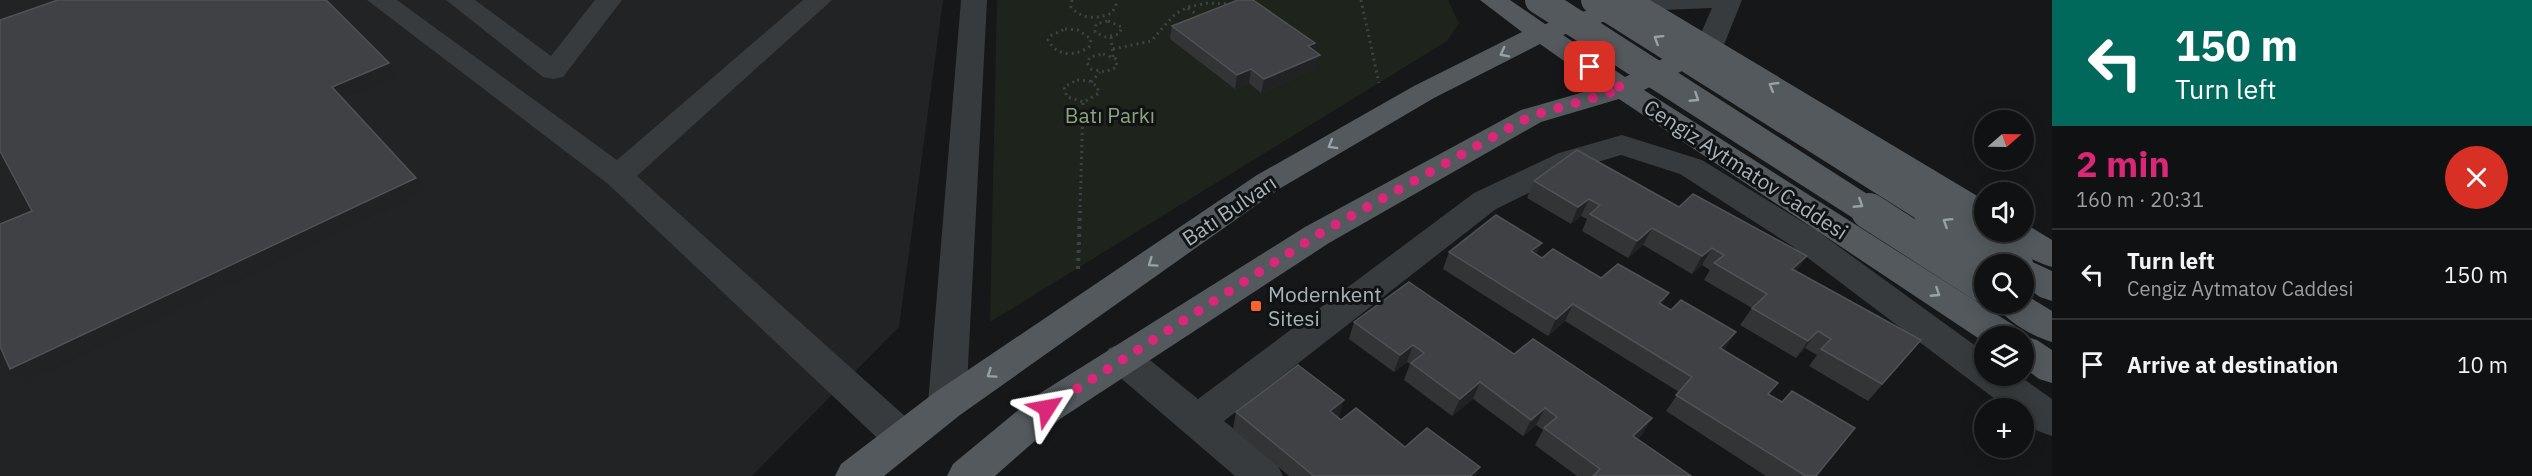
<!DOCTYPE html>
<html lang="en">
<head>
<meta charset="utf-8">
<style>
  :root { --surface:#101112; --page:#191a1b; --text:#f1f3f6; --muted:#9c9d9f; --line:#303132; --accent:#db2777 }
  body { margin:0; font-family:"IBM Plex Sans",sans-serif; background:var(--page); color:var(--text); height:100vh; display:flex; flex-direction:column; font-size:22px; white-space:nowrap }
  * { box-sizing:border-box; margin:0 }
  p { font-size:20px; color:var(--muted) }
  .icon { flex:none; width:33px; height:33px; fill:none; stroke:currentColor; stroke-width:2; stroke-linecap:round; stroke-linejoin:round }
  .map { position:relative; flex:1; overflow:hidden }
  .panel { display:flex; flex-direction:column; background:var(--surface); width:480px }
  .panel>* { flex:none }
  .hud { background:#00695c; color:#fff; overflow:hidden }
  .needle { width:39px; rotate:70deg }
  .fabs { position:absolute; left:1974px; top:110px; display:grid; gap:12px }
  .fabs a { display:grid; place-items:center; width:60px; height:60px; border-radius:50%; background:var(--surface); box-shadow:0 3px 15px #0003,0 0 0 2px var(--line); font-size:30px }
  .pin { position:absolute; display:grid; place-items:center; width:51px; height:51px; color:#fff; margin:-26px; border-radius:12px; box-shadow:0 3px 9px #0006 }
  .me { position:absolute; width:66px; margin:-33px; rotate:56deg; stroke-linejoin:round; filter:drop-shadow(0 0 4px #0008) }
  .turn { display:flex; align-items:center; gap:21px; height:126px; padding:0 24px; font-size:27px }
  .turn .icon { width:78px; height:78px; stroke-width:2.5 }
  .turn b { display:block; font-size:42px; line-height:51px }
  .round { display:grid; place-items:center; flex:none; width:63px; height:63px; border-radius:32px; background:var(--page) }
  .headline { display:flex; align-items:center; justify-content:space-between; height:102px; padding:0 24px }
  h1 { font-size:36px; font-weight:800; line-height:45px; color:var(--accent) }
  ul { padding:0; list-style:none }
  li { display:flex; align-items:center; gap:18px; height:90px; padding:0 24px; border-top:2px solid var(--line) }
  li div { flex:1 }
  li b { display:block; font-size:22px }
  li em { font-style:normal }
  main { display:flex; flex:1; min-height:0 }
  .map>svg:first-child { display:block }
  .built { fill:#222325 }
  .green { fill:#1e241c }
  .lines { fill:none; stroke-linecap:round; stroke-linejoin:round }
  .path-far1 { stroke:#3d4245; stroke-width:3; stroke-dasharray:2 4; stroke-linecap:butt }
  .path { stroke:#3d4245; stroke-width:4; stroke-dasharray:3 5; stroke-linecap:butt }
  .minor { fill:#373b3d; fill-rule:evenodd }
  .major { fill:#53595d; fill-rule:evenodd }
  .major-bridge-far1 { stroke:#53595d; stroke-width:28 }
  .major-bridge { stroke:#53595d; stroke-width:36 }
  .wall { fill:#323436 }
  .shaded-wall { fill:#212224 }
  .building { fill:#3f4144; stroke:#4f5356; stroke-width:1.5 }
  .oneway { stroke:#97a2a7 }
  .route { stroke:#db2777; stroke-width:10; stroke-dasharray:0 18 }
  .poi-dot { fill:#f8622f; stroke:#111213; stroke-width:2 }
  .labels { text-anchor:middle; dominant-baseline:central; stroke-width:6; stroke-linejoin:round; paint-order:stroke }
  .park-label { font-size:21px; fill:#8ca47e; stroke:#111213 }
  .street-label { font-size:21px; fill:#a8b4b9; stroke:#111213 }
  .poi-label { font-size:21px; fill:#a8b4b9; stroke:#111213; text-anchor:start }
</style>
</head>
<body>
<main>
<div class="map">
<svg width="2052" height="476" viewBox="0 0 2052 476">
  <rect width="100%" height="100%" fill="#161718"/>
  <path class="built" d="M0 0H943L899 327 752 476H0Z"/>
  <path class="green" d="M997 0H1448L1459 23 1447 41 990 322Z"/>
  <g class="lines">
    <g class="path-far1">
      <path d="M1072 0 1071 7C1082 20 1097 19 1112 13L1116 5 1114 0"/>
      <path d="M1361 0 1379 83"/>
      <path d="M1188 8 1201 18"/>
      <path d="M1108 21 1122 27 1119 34 1106 37 1095 32 1096 24Z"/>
      <path d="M1065 29 1078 30 1091 39 1090 46C1076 57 1057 57 1048 40L1050 36Z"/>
      <path d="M1111 37 1113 57"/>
      <path d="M1113 49 1151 41 1175 14 1188 7 1208 3 1231 4"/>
      <path d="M1103 54 1116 59 1117 67 1105 72 1091 69 1087 63 1090 57Z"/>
      <path d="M1077 80 1089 81 1097 86 1099 93 1084 102 1067 97 1064 87Z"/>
      <path d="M1091 82 1100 72"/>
      <path d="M1080 213 1083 102"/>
    </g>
    <path class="path" d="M1078 269 1080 211"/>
    <g class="minor">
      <path d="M367 0H397L617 160 803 0H832L637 176 917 427 923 438 917 449 903 454 889 449 607 183Z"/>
      <path d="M446 0H475L551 56 595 0H622L563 77 553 79 543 77Z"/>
      <path d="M961 0H987L966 404 960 415 947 419 934 415 928 404Z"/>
      <path d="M1626 0H1742L1723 47 1719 53 1709 55 1699 53 1695 47 1712 8 1637 11 1628 8 1624 3Z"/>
      <path d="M1622 135 1702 160 1816 230 1984 352V375H2018L2052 399V436L2038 431 2024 420V408H2007L1792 246 1680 174 1621 155 1581 167 1496 209 1224 421 1277 464 1283 476H1235L1109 368 1104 358 1109 348 1122 344 1135 348 1198 399 1474 193 1559 153Z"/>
    </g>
    <g class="major">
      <path d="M1480 0H1510L1545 24 1619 0H1650L1984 200V225L1973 222 1708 58 1644 90 2015 326 2020 336H1984V342L1619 99 1541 122 1329 243 1060 419 995 476H947L953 464 1034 397 1305 227 1521 110 1601 87 1540 44 1434 98 1279 189 960 415 884 476H835L841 464 934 393 1257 175 1414 86 1522 32ZM1634 12 1689 46 1625 77 1563 35Z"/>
      <path d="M2024 223 2052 240V267C2033 261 2006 248 1996 231H2024Z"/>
      <path d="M2024 258 2052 271V301L2040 297 2024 286V264H2010Z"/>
      <path d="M2024 294 2052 311V342C2032 336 2005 321 1995 303H2024Z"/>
      <path d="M2024 336 2037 340 2052 350V383L2039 379 2024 368Z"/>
    </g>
    <g class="major-bridge-far1">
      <path d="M1539 0 1871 213"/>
      <path d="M1595 0 1933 213"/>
    </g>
    <g class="major-bridge">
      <path d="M1869 211 1984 285"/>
      <path d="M1931 211 2015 264"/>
    </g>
  </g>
  <g class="wall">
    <path d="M1172 26 1315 43 1314 50 1317 68 1261 93 1249 83 1235 89 1170 39Z"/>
    <path d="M1534 181 1679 207 1807 256 1796 271 1921 340 1868 401 1809 366 1817 355 1805 348 1796 358 1740 325 1752 308 1704 280 1710 270 1702 265 1692 274 1643 245 1628 258 1582 231 1587 219 1581 216 1571 224 1527 198Z"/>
    <path d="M1449 252 1536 255 1542 258 1601 278 1662 305 1723 350 1770 395 1816 476H1766L1666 411 1679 392 1565 321 1548 336 1443 269Z"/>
    <path d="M1354 322 1514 354 1642 435 1637 439 1691 476H1577L1535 445 1543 430 1536 425 1523 436 1473 399 1452 416 1404 380 1410 364 1407 362 1394 372 1349 339Z"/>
    <path d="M1236 412 1339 417H1338L1341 420 1405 447 1480 467 1475 476H1289L1233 429Z"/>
  </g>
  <g class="shaded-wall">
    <path d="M1315 43 1313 56 1308 46Z"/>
    <path d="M1320 55 1317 68 1261 93 1264 79Z"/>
    <path d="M389 63 396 77 339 100 332 87Z"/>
    <path d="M1251 69 1249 83 1235 89 1237 75Z"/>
    <path d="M416 178 423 192 24 383 10 369Z"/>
    <path d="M1589 199 1581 216 1571 224 1578 207Z"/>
    <path d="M1652 228 1643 245 1628 258 1637 241Z"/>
    <path d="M1542 243 1534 260 1531 251Z"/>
    <path d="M1712 248 1702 265 1692 274 1702 256Z"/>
    <path d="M1807 256 1795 273 1792 269Z"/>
    <path d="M1669 293 1659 310V303Z"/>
    <path d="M1573 304 1565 321 1548 336 1556 319Z"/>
    <path d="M1818 331 1805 348 1796 358 1808 341Z"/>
    <path d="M1736 332 1725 349 1709 365 1720 348Z"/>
    <path d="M1413 345 1407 362 1394 372 1400 355Z"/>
    <path d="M1480 382 1473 399 1452 416 1460 399Z"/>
    <path d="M1344 400 1339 417 1325 428 1330 411Z"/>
    <path d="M1545 408 1536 425 1523 436 1531 420Z"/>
    <path d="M1652 418 1642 435 1623 453 1633 436Z"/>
    <path d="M1480 467 1475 476H1470Z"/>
  </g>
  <g class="building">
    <path d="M58 0H326L389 63 332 87 416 178 10 369 0 346V224L32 211 0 151V20Z"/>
    <path d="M1238 0H1253L1315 43 1308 46 1320 55 1264 79 1251 69 1237 75 1172 26Z"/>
    <path d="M1577 150 1679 207 1693 194 1807 256 1792 269 1921 340 1882 384 1821 349 1831 339 1818 331 1808 341 1752 308 1767 294 1714 263 1724 255 1712 248 1702 256 1652 228 1637 241 1590 214 1600 205 1589 199 1578 207 1534 181Z"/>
    <path d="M1496 215 1542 243 1531 251 1542 258 1553 249 1601 278 1618 264 1669 293 1659 303 1671 310 1681 300 1736 332 1720 348 1778 383 1768 394 1782 402 1792 391 1855 428 1816 476H1806L1676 395 1692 377 1573 304 1556 319 1449 252Z"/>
    <path d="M1409 282 1514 354 1533 339 1652 418 1633 436 1691 476H1593L1600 469 1544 428 1557 417 1545 408 1531 420 1480 382 1460 399 1411 363 1424 353 1413 345 1400 355 1354 322Z"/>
    <path d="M1298 365 1344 400 1330 411 1341 420 1356 408 1405 447 1427 428 1480 467 1470 476H1314L1236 412Z"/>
  </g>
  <defs><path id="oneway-chevron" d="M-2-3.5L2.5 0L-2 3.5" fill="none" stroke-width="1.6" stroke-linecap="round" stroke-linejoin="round" transform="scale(1.5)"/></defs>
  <g class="oneway">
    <use href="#oneway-chevron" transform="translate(1658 39) rotate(-148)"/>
    <use href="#oneway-chevron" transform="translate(1504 53) rotate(153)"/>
    <use href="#oneway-chevron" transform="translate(1773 86) rotate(-149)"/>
    <use href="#oneway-chevron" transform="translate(1695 98) rotate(33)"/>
    <use href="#oneway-chevron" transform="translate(1332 145) rotate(150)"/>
    <use href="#oneway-chevron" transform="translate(1859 204) rotate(33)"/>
    <use href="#oneway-chevron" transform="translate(1947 222) rotate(-148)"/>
    <use href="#oneway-chevron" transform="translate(1152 263) rotate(145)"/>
    <use href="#oneway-chevron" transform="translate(1936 293) rotate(33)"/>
    <use href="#oneway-chevron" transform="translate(991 374) rotate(146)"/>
  </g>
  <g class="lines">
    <path class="route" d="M1047 408 1317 235 1511 127 1531 116 1623 89 1590 67"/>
  </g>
  <rect class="poi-dot" x="1250" y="300" width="12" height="12" rx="3"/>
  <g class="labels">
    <g class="park-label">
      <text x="1110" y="115">Batı Parkı</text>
    </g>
    <g class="street-label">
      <text transform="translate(1746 169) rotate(33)">Cengiz Aytmatov Caddesi</text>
      <text transform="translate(1229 210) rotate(-34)">Batı Bulvarı</text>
    </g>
    <g class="poi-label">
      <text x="1268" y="294">Modernkent<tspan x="1268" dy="24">Sitesi</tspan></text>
    </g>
  </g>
</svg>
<div class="fabs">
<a><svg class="needle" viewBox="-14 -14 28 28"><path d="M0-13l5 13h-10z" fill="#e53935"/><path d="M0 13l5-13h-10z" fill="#9c9d9f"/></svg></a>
<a><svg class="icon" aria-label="sound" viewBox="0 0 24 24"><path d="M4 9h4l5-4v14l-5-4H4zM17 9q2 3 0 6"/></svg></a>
<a><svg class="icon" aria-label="search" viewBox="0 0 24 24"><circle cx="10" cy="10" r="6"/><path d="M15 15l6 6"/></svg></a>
<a><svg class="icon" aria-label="layers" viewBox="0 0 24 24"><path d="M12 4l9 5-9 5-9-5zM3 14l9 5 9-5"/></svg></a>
<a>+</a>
</div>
<div class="pin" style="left:1590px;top:67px;background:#d93025"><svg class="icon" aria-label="arrive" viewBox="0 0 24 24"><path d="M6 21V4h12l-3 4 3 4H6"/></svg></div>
<svg class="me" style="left:1047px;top:408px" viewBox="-20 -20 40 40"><path d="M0-17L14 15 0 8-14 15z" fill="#db2777" stroke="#fff" stroke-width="4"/></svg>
</div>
<section class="panel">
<div class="hud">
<div class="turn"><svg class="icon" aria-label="left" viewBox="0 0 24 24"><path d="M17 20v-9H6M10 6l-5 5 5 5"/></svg><div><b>150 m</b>Turn left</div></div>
</div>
<div class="headline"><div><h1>2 min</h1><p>160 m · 20:31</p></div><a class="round" style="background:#d93025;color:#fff"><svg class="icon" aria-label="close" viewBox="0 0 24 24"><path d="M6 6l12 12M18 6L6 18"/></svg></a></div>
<ul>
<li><svg class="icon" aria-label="left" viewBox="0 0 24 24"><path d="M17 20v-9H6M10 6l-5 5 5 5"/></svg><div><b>Turn left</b><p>Cengiz Aytmatov Caddesi</p></div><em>150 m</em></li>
<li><svg class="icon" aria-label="arrive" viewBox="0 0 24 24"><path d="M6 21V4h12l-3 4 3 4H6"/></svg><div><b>Arrive at destination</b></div><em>10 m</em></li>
</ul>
</section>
</main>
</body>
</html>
